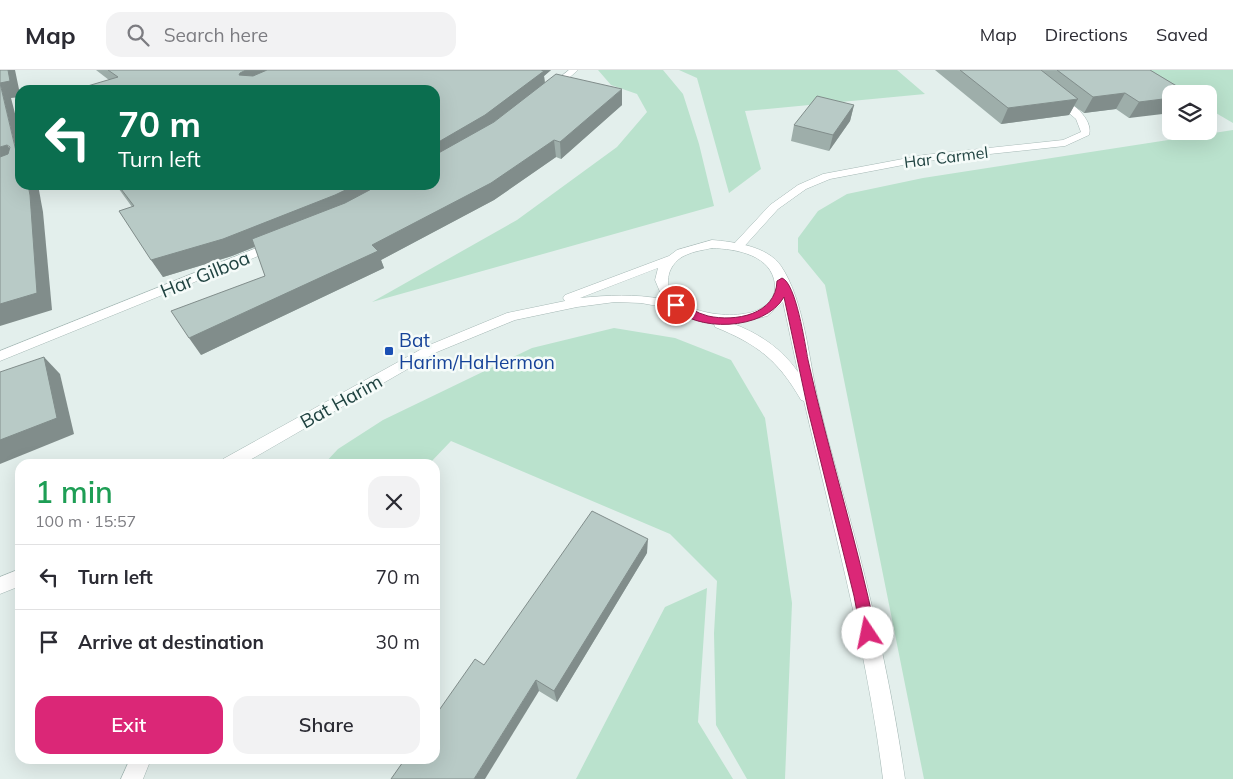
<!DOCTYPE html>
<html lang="en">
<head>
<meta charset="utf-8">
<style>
  :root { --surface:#fff; --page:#f2f2f3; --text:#2b2b33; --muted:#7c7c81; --line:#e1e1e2; --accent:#db2777 }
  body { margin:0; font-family:Mulish,sans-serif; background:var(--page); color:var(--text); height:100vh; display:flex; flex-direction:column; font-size:19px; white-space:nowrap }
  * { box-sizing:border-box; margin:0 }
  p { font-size:16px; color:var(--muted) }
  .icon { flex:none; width:28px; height:28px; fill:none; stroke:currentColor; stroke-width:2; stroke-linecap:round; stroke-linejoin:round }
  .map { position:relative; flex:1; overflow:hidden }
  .panel { position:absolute; left:15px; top:389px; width:425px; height:305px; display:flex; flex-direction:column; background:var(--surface); border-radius:15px; box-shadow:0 5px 20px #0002 }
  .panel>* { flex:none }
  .top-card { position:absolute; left:15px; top:15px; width:425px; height:105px; border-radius:15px; box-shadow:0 5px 20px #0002; background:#0b6e4f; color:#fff; overflow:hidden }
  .controls { position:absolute; left:1162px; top:15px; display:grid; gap:10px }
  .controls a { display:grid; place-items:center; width:55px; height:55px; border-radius:10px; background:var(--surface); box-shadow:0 5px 20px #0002; font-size:25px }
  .pin { position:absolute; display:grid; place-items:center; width:42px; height:42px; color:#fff; margin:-21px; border:2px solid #fff; border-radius:50%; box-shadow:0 1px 5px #0007 }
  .me { position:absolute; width:55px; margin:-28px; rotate:349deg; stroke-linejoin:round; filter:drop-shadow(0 0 4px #0008) }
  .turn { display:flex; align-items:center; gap:18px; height:105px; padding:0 20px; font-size:22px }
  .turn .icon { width:65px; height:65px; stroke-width:2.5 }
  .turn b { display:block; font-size:35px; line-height:42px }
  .round { display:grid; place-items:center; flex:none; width:52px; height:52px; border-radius:15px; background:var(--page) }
  .headline { display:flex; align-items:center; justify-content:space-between; height:85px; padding:0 20px }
  h1 { font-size:30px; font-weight:600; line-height:38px; color:#1e9e55 }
  .action { display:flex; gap:10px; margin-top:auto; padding:10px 20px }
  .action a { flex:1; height:58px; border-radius:15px; background:var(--accent); color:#fff; font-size:20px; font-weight:600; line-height:58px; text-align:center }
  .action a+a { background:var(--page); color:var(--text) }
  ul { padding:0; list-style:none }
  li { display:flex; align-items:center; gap:15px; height:65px; padding:0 20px; border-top:1px solid var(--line) }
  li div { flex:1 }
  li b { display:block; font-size:19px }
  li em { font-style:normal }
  header { display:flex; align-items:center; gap:30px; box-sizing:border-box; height:70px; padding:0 25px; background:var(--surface); border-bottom:1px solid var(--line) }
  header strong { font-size:24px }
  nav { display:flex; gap:28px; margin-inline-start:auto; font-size:18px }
  .search { width:350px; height:45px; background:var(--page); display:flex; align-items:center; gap:12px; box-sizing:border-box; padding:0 18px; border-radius:15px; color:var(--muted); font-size:19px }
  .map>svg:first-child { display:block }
  .green { fill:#bae2cd }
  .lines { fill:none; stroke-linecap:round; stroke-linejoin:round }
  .minor-casing { stroke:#a5b8b5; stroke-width:1 }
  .tertiary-casing { stroke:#a5b8b5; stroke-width:1 }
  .minor { fill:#fff; fill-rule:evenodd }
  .tertiary { fill:#fff; fill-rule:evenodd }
  .wall { fill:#9eaeaa }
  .shaded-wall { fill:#818d8b }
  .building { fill:#b8cac6; stroke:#818d8b }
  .route { fill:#db2777; stroke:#8e194d }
  .transit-dot { fill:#1a4fb4; stroke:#f5fbf9; stroke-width:2 }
  .labels { text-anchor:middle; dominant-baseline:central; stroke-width:5; stroke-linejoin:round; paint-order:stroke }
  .far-street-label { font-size:16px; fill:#204341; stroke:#f5fbf9 }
  .street-label { font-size:19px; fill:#204341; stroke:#f5fbf9 }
  .transit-label { font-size:19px; fill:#164399; stroke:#f5fbf9; text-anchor:start }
</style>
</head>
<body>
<header>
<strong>Map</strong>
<div class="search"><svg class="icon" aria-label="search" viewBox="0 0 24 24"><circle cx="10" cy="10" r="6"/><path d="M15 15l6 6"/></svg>Search here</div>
<nav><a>Map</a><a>Directions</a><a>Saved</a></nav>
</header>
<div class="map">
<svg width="1233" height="709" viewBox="0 0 1233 709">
  <rect width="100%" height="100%" fill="#e3efec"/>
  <g class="green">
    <path d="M598 0H663L683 24 699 74 714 136 372 232 517 150 617 77 647 42 637 24 611 15Z"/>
    <path d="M679 0H897L925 24 745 41 761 99 729 123 697 8Z"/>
    <path d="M1146 0H1233V53L1209 39V24H1185Z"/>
    <path d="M1233 60V709H924L825 215 798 182V168L818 141 847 124 923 108Z"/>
    <path d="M614 258 675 268 731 290 765 348 792 533 785 709H747L716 655 714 563 717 511 670 464 451 371 429 394H324L338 379 383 350 532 278Z"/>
    <path d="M707 518 698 652 733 709H576L665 537Z"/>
  </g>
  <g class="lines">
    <g class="minor-casing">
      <g id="minor">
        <path d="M569 0H578L554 21H548V17Z"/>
        <path d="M1056 25C1070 30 1094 49 1089 65L1065 76 924 91 830 109 806 119 778 139 741 180H733L731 177 770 135 798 115 823 104 924 85 1063 70 1081 62 1076 49 1051 28Z"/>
        <path d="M274 171 280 175 278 178 0 291V281Z"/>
        <path d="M130 689H151L143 709H121Z"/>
      </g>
    </g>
    <g class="tertiary-casing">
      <g id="tertiary">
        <path d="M712 170C735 172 767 176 781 196 804 230 809 290 818 330 830 381 846 432 859 483 878 558 894 633 905 709H883C867 580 833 457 804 331L801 330C778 290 757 274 715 257L714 254 699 251 674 239 641 233 615 232 577 237 515 250 437 282 243 394H221L223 389 427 276 507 243 565 231 563 228 565 225 669 186 677 180ZM712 178C737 179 772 185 775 215 776 226 769 234 760 239 734 253 659 242 669 204 671 196 678 188 686 185 694 181 704 180 712 178ZM658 198 655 210 663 229C634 224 609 225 580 228ZM783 232 798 302C782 279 760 264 734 254L767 246Z"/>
        <path d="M20 499V516L0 524V507Z"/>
      </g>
    </g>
    <use href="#minor" class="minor"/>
    <use href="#tertiary" class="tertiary"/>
  </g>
  <g class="wall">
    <path d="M96 0H551L544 6 545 12 622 35 561 89 556 87 494 130 381 190 384 198 201 285 265 206 255 177 232 186 163 207 119 141 132 137 116 115H435V20L109 10Z"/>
    <path d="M935 0H1150L1190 24 1129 48 1116 39 1084 43 1074 36 1069 45 1001 54Z"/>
    <path d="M854 35 850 51 829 81 791 71 794 55Z"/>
    <path d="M647 483 557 632 539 621 484 595Z"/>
  </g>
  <g class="shaded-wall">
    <path d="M8 0H15L20 24V27L11 28 20 63V95L0 97V77L7 75 18 89 0 13Z"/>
    <path d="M246 0H289L246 18 239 5 240 3Z"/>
    <path d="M534 0H551L544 6 545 16 435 93V74Z"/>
    <path d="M622 19V35L561 89 560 72Z"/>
    <path d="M1125 23 1116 39 1084 43 1093 27Z"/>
    <path d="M1171 28V43L1129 48 1139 32Z"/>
    <path d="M1078 29 1069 45 1001 54 1008 38Z"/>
    <path d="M854 35 850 51 829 81 833 65Z"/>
    <path d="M554 70 556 87 494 130 381 190 384 198 201 285 189 268 372 175Z"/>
    <path d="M28 115H38L43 142 52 240 0 256V234Z"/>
    <path d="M356 115H395L341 142 232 186 163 207 151 190Z"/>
    <path d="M44 287 60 304 74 364 0 394V370Z"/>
    <path d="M648 469 647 483 557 632 554 621Z"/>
    <path d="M536 610 539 621 485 709H474Z"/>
  </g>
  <g class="building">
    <path d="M0 0H8L10 11 0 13 19 94H20V115H28L30 125 37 223 0 234V87L8 84 10 77 7 75 0 77Z"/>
    <path d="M108 0H246L240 3 239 5 253 6 267 0H541L544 1 485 45 435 74V20H74L118 7Z"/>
    <path d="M960 0H1041L1078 29 1008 38Z"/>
    <path d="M1057 0H1150L1190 24H1171V28L1139 32 1125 23 1093 27Z"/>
    <path d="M556 4 622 19 560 72 554 70 491 113 372 175 378 181 189 268 171 241 265 206 252 169 345 133 379 115H435V85L494 52Z"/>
    <path d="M817 26 854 35 833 65 794 55Z"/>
    <path d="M118 115H356L335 125 223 169 151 190 119 141 134 136Z"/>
    <path d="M44 287 57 348 0 370V302Z"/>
    <path d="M592 441 648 469 554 621 536 610 474 709H391L405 689H435V646L475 589 484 595Z"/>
  </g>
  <path class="route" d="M782 208C796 213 805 274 808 290 828 381 857 471 876 563L874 568 868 570 863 568 861 563 854 526 808 340 784 227C765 261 694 263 671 235L676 232C687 236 696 243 708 246 735 252 776 245 777 211Z"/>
  <rect class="transit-dot" x="384" y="276" width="10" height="10" rx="2.5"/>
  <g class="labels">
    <g class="far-street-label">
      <text transform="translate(946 87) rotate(-7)">Har Carmel</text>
    </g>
    <g class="street-label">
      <text transform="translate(205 204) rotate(-22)">Har Gilboa</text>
      <text transform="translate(341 331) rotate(-29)">Bat Harim</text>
    </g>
    <g class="transit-label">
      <text x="399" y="270">Bat<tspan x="399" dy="22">Harim/HaHermon</tspan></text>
    </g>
  </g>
</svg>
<div class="controls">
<a><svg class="icon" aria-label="layers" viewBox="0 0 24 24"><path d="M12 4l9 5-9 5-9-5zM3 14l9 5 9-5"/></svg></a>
</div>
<div class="pin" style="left:676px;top:235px;background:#d93025"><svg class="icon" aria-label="arrive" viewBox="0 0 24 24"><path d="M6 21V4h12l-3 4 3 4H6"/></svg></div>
<svg class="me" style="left:868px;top:563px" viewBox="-20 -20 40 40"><circle r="19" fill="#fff"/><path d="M0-13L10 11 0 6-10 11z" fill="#db2777"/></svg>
<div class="top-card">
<div class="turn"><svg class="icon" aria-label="left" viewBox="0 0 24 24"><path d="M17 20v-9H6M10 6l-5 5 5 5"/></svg><div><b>70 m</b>Turn left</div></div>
</div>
<section class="panel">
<div class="headline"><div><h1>1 min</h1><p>100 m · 15:57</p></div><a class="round"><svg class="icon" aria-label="close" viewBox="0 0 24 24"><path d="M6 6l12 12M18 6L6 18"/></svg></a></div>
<ul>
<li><svg class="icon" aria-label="left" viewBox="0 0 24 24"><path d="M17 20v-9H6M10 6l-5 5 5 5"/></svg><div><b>Turn left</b></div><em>70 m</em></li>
<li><svg class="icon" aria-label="arrive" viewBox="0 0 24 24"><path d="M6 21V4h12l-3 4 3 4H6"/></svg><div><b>Arrive at destination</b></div><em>30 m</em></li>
</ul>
<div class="action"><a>Exit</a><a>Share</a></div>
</section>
</div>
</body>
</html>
